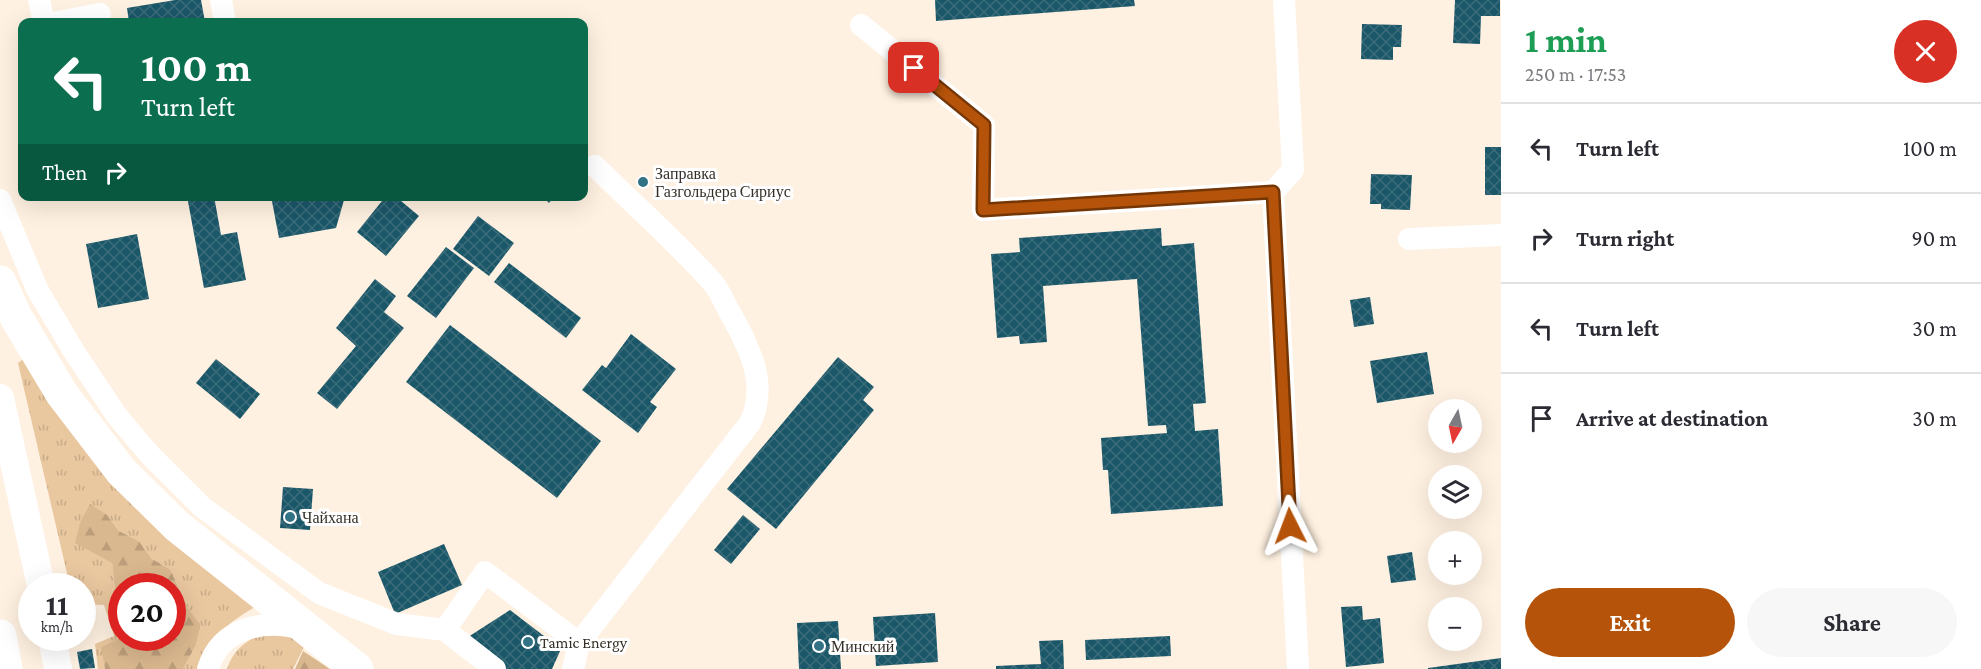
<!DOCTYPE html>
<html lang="en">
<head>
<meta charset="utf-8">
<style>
  :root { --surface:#fff; --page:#f7f7f7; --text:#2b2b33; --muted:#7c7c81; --line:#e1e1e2; --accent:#b45309 }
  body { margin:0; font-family:"Crimson Pro",serif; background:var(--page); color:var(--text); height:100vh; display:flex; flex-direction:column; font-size:22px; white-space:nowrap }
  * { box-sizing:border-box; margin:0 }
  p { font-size:20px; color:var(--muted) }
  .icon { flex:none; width:33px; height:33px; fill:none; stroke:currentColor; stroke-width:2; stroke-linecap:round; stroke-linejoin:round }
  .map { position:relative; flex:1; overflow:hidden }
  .details { display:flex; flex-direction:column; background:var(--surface); width:480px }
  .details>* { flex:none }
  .guide { position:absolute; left:18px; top:18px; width:570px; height:183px; border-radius:12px; box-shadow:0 6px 24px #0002; background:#0b6e4f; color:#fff; overflow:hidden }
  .needle { width:39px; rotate:189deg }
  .controls { position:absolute; left:1428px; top:399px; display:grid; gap:12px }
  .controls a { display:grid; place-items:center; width:54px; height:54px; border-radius:50%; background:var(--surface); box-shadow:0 6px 24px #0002; font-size:30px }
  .speed { position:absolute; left:18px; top:573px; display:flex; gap:12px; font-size:30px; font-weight:700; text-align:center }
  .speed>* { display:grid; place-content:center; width:78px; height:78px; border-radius:50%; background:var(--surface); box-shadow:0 6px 24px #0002; line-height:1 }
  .speed small { font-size:15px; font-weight:400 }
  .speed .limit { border:9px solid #d22; background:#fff; color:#111 }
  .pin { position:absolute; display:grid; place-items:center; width:51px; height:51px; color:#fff; margin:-26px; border-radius:12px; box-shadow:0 3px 9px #0006 }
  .me { position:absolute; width:66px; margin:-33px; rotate:357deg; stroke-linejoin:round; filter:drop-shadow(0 0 4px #0008) }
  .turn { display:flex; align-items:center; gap:21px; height:126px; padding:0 24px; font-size:27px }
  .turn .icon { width:78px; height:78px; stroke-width:2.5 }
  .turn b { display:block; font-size:42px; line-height:51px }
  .then { display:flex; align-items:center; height:57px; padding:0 24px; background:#0003; gap:12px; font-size:22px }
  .round { display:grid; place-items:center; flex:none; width:63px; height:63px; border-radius:32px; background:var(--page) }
  .headline { display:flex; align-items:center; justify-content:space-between; height:102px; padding:0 24px }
  h1 { font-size:36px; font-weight:700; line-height:45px; color:#1e9e55 }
  .cta { display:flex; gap:12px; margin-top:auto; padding:12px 24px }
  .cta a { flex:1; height:69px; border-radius:36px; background:var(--accent); color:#fff; font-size:24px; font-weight:700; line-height:69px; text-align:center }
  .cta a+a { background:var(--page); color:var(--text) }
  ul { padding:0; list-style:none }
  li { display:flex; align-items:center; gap:18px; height:90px; padding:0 24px; border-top:2px solid var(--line) }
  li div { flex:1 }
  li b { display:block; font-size:22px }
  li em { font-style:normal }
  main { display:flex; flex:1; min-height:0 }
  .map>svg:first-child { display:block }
  .grass { fill:url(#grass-tufts) }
  .forest { fill:url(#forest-firs); fill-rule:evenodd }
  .building { fill:url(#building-cross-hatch) }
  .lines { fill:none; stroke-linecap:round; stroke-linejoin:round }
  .minor { stroke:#fff; stroke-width:22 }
  .major { stroke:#fff; stroke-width:28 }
  .highway { stroke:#fff; stroke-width:33 }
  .route-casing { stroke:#753606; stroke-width:15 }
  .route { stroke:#b45309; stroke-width:10 }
  .poi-dot { fill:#317285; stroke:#fff; stroke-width:2 }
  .labels { text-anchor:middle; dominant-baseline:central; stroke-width:6; stroke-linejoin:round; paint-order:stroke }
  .poi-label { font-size:16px; fill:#352f27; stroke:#fff; text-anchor:start }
</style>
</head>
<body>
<main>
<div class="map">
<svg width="1501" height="669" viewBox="0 0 1501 669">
  <defs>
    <pattern id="grass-tufts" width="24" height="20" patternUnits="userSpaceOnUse" patternTransform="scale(1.5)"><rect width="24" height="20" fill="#e9c79f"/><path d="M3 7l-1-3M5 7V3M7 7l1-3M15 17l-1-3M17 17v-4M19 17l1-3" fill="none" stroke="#c8ab89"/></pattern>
    <pattern id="forest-firs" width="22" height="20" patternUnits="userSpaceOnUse" patternTransform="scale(1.5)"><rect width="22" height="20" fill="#dab88f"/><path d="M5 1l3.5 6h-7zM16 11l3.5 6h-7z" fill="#bc9e7b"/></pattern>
    <pattern id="building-cross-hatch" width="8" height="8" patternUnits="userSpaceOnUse" patternTransform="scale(1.5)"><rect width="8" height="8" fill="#1a5769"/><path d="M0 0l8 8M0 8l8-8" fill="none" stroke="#3c6c7a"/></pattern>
  </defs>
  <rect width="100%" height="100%" fill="#fff1e1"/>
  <g class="grass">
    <path d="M26 357 257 606C226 624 212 635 200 669H183L196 645 201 625 188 608 170 569 152 559 139 541 119 531 107 515 120 638 102 647 105 669H98L95 644 114 636 104 605 83 604 82 586H70L18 363Z"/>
    <path d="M272 629 293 635 305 645 293 669H227C234 646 251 638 272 629Z"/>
  </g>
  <g class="forest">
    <path d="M90 504 107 515 119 531 139 541 152 559 170 569 188 608 201 625 196 645 183 669H105L101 647 120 638 112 563 75 543 80 523ZM122 586H172V638H122Z"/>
    <path d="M303 651 330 669H295Z"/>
  </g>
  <g class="building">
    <path d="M175 0H201L205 22H129L127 8Z"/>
    <path d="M935 0H1134L1135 6 936 21Z"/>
    <path d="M1455 0H1500V16H1481L1480 44 1453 43Z"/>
    <path d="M1362 24 1402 25 1401 47H1393V60L1361 59Z"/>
    <rect x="1485" y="147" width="16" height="48"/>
    <path d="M1371 174 1412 175 1410 210 1381 209V204H1370Z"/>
    <path d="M187 196H214L221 235 237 232 246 280 204 288Z"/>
    <path d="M271 196H344V200L336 228 279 238Z"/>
    <path d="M386 196H395L419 216 386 256 357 232Z"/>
    <path d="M542 196H555L549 203Z"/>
    <path d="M478 216 514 243 489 276 453 249Z"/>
    <path d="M1161 228 1162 246 1194 243 1206 403 1193 404 1195 431 1218 429 1223 506 1111 514 1108 470H1103L1101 438 1167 433 1166 425 1148 426 1137 279 1043 286 1047 342 1020 344 1019 336 997 338 991 254 1020 252 1019 238Z"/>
    <path d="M137 234 149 299 98 308 86 244Z"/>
    <path d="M446 247 474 268 436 318 407 296Z"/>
    <path d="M509 263 581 318 566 338 494 282Z"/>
    <path d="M375 279 396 296 384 312 404 328 337 409 317 393 356 346 336 328Z"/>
    <path d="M1370 297 1374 324 1354 327 1350 300Z"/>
    <path d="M450 325 601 441 557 498 406 382Z"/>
    <path d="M631 334 676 369 650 402 657 407 638 433 582 390 602 365 606 368Z"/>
    <path d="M1427 352 1434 394 1377 403 1370 361Z"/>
    <path d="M838 357 874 387 863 400 874 410 776 529 727 489Z"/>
    <path d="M216 359 260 394 240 419 196 383Z"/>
    <path d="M283 487 313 489 310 530 280 528Z"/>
    <path d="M743 515 760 529 731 564 714 550Z"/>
    <path d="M444 544 462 585 395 614 378 572Z"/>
    <path d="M1412 552 1416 580 1391 583 1387 556Z"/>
    <path d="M1362 606 1363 620 1380 618 1384 663 1346 667 1341 607Z"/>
    <path d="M510 610 561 649 552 669H505L465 639Z"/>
    <path d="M935 613 938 662 876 666 873 617Z"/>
    <path d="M838 621 841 669H799L797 623Z"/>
    <path d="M1170 636 1171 656 1086 660 1085 640Z"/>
    <path d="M1063 640 1064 669H996V666L1041 664 1039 641Z"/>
    <path d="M92 649 95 668 80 669 77 652Z"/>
    <path d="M1501 658V669H1428V668Z"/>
  </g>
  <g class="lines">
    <g class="minor">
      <path d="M39 0 44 22"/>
      <path d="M221 0 225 22"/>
      <path d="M1284 0 1293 170 1273 192 1298 669"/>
      <path d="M58 22 100 14"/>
      <path d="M861 25 984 125 983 210 1273 192"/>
      <path d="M0 200 37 289 73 350 117 416 150 455 202 507 319 593 397 624 445 630 495 669"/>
      <path d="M1409 239 1501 235"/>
      <path d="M445 630 485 572 579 643 573 669"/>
      <path d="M579 643 750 423C769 384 749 346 729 311 724 302 720 291 713 283 677 242 634 205 595 166"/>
      <path d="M208 669C221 626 265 619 303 629"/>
    </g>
    <g class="major">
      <path d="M0 398 41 586"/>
      <path d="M52 638 58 669"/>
    </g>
    <g class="highway">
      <path d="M0 282 16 317 62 394 121 471 177 526 357 669"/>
      <path d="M0 636 6 669"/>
    </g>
  </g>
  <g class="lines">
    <g class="route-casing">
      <path id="route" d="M914 68 984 125 983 210 1273 192 1290 526"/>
    </g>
    <use href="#route" class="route"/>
  </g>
  <g class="poi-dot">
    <circle cx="643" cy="182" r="6"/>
    <circle cx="290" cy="517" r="6"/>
    <circle cx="528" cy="642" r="6"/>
    <circle cx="819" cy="646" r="6"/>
  </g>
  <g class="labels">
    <g class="poi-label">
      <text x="655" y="173">Заправка<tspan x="655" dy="18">Газгольдера Сириус</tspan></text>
      <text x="302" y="517">Чайхана</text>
      <text x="540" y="642">Tamic Energy</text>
      <text x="831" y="646">Минский</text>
    </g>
  </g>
</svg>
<div class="controls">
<a><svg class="needle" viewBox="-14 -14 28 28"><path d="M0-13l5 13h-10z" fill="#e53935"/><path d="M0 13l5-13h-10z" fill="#7c7c81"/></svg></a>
<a><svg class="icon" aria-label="layers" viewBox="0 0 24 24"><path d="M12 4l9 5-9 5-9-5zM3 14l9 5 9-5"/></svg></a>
<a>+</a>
<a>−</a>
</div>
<div class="speed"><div>11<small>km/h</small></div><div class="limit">20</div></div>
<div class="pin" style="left:914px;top:68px;background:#d93025"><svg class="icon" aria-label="arrive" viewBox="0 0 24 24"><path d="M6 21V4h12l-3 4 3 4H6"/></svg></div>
<svg class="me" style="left:1290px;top:526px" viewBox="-20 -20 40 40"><path d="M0-17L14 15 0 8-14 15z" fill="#b45309" stroke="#fff" stroke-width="4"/></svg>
<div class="guide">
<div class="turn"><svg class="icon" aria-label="left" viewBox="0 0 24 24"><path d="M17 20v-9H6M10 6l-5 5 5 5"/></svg><div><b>100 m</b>Turn left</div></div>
<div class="then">Then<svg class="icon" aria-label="right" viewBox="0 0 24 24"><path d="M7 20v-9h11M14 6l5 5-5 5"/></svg></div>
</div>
</div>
<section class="details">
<div class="headline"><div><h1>1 min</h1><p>250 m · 17:53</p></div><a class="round" style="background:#d93025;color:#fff"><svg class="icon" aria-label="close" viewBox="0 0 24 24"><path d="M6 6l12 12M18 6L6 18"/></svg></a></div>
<ul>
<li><svg class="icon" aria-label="left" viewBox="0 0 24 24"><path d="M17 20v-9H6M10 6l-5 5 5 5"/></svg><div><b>Turn left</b></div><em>100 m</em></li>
<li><svg class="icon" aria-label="right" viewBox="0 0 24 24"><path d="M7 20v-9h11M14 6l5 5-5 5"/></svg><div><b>Turn right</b></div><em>90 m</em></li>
<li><svg class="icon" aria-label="left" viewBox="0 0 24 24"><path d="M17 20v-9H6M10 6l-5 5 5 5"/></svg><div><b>Turn left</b></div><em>30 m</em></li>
<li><svg class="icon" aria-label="arrive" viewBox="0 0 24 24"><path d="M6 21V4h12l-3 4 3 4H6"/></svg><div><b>Arrive at destination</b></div><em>30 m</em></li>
</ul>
<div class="cta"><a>Exit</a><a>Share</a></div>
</section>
</main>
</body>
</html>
